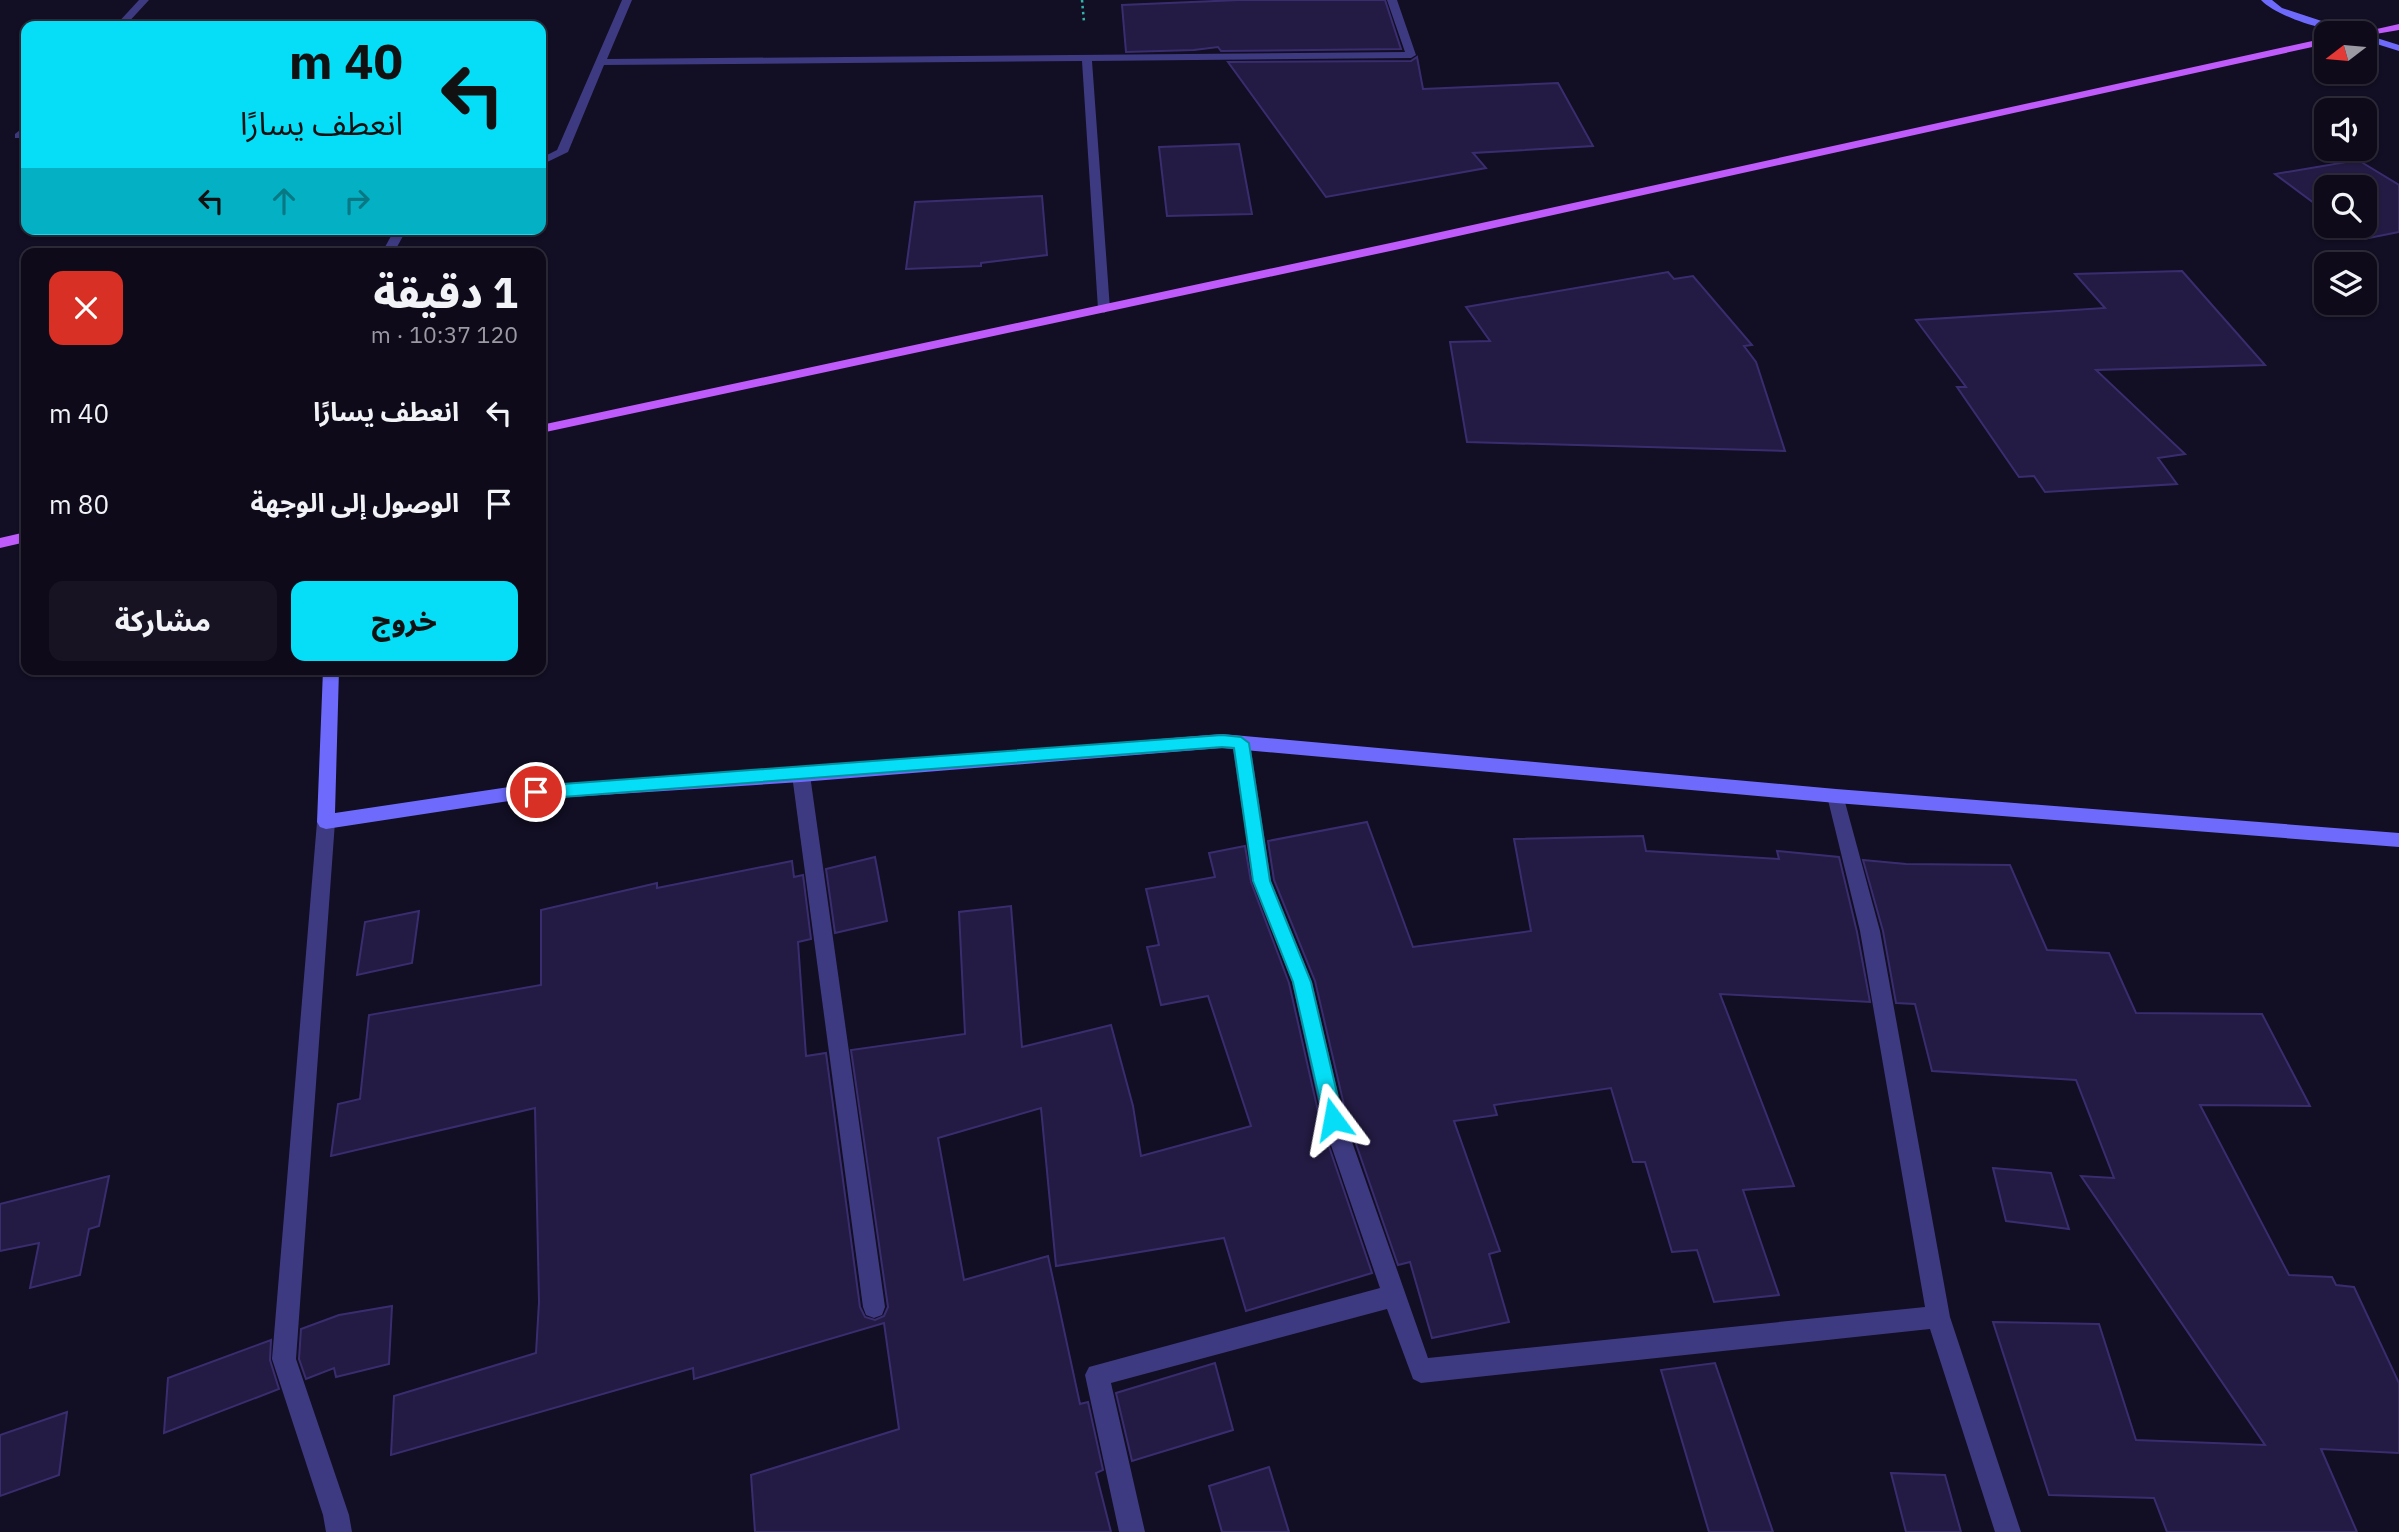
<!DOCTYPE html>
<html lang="ar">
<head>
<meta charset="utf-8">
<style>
  :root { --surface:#0e0a1a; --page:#171323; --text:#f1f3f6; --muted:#9b9aa2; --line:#2e2b39; --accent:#05def6 }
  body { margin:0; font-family:"IBM Plex Sans","Noto Sans Arabic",sans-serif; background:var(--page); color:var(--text); direction:rtl; height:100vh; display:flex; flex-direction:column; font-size:26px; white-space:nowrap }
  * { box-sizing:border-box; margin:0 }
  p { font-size:23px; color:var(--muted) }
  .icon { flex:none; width:38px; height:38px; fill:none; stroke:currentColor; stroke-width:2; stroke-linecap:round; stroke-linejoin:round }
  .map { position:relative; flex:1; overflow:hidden; direction:ltr }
  .panel { position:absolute; left:21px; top:248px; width:525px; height:427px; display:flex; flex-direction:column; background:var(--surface); border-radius:14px; box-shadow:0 2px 5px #0004,0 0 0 2px var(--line); direction:rtl }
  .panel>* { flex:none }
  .banner { position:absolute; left:21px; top:21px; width:525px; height:214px; border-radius:14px; box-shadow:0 2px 5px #0004,0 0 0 2px var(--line); direction:rtl; background:#05def6; color:#111; overflow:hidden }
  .needle { width:46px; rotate:254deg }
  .tools { position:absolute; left:2314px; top:21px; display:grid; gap:14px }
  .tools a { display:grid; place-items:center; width:63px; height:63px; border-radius:14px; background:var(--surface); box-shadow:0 2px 5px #0004,0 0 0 2px var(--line); font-size:35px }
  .pin { position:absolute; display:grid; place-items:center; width:60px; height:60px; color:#fff; margin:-30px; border:4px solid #fff; border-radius:50%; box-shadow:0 2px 7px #0007 }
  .me { position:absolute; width:77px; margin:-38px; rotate:347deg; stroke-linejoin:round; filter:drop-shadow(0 0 5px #0008) }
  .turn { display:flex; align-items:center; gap:24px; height:147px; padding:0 28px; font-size:32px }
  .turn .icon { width:91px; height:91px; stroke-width:2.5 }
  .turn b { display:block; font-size:49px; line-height:60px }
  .lanes { display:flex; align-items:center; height:66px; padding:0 28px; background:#0003; justify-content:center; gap:35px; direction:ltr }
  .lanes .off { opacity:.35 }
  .round { display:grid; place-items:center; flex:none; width:74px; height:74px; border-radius:14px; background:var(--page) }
  .head { display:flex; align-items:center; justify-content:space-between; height:119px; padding:0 28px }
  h1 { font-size:42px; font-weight:800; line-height:52px }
  .cta { display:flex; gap:14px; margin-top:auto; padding:14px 28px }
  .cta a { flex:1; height:80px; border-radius:14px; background:var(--accent); color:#111; font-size:28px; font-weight:800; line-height:80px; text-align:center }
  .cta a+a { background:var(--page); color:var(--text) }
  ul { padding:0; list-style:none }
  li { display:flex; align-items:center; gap:21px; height:91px; padding:0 28px }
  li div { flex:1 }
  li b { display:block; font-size:26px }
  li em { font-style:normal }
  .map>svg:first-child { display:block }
  .building { fill:#231b43; stroke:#3a2d6f; stroke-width:2 }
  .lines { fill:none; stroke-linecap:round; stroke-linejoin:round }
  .path { stroke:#31b2aa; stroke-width:2.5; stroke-dasharray:2.5 3.5; stroke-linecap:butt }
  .street { fill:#3d3a81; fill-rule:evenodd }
  .secondary { fill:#6e6bfc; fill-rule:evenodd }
  .primary { fill:#bf5bfb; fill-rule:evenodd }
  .route { fill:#05def6; stroke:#0390a0; stroke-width:2 }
</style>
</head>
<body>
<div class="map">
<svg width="2399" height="1532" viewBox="0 0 2399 1532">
  <rect width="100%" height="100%" fill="#120e23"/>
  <g class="building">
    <path d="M1239 0H1385L1401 49 1221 51 1218 47 1194 50 1126 52 1122 5Z"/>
    <path d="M1417 57 1423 89 1558 83 1593 146 1473 153 1486 168 1326 197 1228 62 1411 61Z"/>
    <path d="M1239 144 1252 214 1167 216 1159 147Z"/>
    <path d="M2358 160 2399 185V232L2364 239 2345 226H2364V187H2326V212L2275 174Z"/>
    <path d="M1042 196 1047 255 981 263V266L906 269 915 202Z"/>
    <path d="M2182 271 2265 365 2096 370 2185 454 2158 458 2177 484 2045 492 2034 476 2019 477 1957 387H1966L1916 320 2105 308 2075 274Z"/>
    <path d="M1668 272 1674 279 1693 276 1752 345 1744 346 1756 362 1785 451 1467 442 1450 342 1490 341 1466 307Z"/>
    <path d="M1367 822 1413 947 1531 931 1514 839 1643 836 1646 851 1779 859 1777 851 1839 857 1857 932 1870 1002 1720 994 1794 1186 1743 1190 1779 1295 1714 1302 1697 1250 1672 1252 1645 1162H1633L1611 1088 1494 1105 1497 1115 1454 1121 1500 1251 1489 1254 1509 1322 1432 1338 1410 1262 1398 1265 1347 1118 1315 981 1274 880 1268 841Z"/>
    <path d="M1245 846 1251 882 1289 983 1320 1120 1372 1273 1246 1311 1224 1238 1056 1266 1041 1108 938 1138 964 1280 1048 1256 1080 1404 1088 1402 1103 1470 1096 1473 1111 1532H755L751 1475 899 1429 884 1323 694 1379 693 1368 391 1455 394 1396 536 1353 539 1302 535 1108 331 1156 338 1104 360 1099 369 1015 541 985V910L657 883V888L792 861 794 877 803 875 811 939 798 942 806 1056 826 1053 860 1307 865 1317 875 1320 884 1316 888 1307 851 1050 965 1034 959 912 1011 906 1022 1047 1111 1025 1133 1106 1141 1156 1251 1126 1208 996 1161 1005 1147 947 1159 945 1146 889 1215 877 1209 853Z"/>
    <path d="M875 857 887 921 835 933 826 869Z"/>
    <path d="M1863 860 1906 864 2010 865 2047 950 2109 953 2136 1013 2262 1014 2310 1106 2200 1105 2289 1275 2332 1277 2336 1285 2354 1287 2399 1383V1453L2321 1449 2357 1532H2167L2154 1498 2049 1495 1993 1322 2099 1324 2136 1440 2265 1445 2081 1176 2114 1178 2076 1080 1932 1071 1915 1004 1896 1003 1883 931Z"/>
    <path d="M419 911 412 963 357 975 365 922Z"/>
    <path d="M1993 1168 2051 1173 2069 1229 2006 1221Z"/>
    <path d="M109 1176 99 1226 89 1229 80 1275 30 1288 39 1243 0 1251V1204Z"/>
    <path d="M392 1306 389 1364 336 1377 334 1368 306 1379 299 1359 301 1329 339 1315Z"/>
    <path d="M271 1340 270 1360 279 1389 164 1433 168 1378Z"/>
    <path d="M1215 1363 1233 1430 1132 1461 1116 1393Z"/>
    <path d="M1715 1363 1773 1532H1709L1661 1370Z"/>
    <path d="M67 1412 59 1475 0 1496V1435Z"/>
    <path d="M1269 1467 1289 1532H1222L1209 1486Z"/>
    <path d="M1891 1473 1945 1475 1961 1532H1906Z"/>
  </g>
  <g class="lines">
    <path class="path" d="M1082 0 1084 22"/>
    <g class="street">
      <path d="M139 0H149L125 26H115Z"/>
      <path d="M622 0H632L607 59 1405 52 1387 0H1397L1416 55 1411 58 1092 61 1110 309 1104 313 1098 309 1082 61 604 65 568 152 541 165V158L557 150Z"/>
      <path d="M26 125V135L23 138H15V134Z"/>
      <path d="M395 229H407L393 254H381Z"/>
      <path d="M1241 736 1247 738 1250 743 1271 881 1312 982 1344 1119 1428 1358 1925 1307 1860 931 1827 796 1830 791H1842L1880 931 1950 1317 2021 1532H1995L1930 1329 1421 1383 1413 1379 1387 1309 1111 1383 1145 1532H1119L1085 1375 1089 1367 1380 1288 1322 1119 1292 982 1253 881 1232 743 1235 738Z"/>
      <path d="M801 768 807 770 810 775 885 1307 882 1315 874 1318 866 1315 863 1307 792 775 795 770Z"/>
      <path d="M326 815 332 817 335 822 296 1359 349 1515 352 1532H326L323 1515 272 1359 317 822 320 817Z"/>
    </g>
    <g class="secondary">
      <path d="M2261 0H2272L2282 8 2358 33C2333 34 2278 18 2261 0Z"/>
      <path d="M2364 34 2399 45V51L2364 40Z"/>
      <path d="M323 670H339L335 813 509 787 801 768 1222 734 1836 789 2399 833V847L1836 803 1222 748 801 782 509 801 326 829 320 827 317 822Z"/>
    </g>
    <g class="primary">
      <path d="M2399 24V30L2364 36V33H2359Z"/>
      <path d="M2326 38V44L1395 250 541 433V425L1395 242Z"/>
      <path d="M26 532V542L0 548V538Z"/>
    </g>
  </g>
  <path class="route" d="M1222 735 1241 737 1249 743 1270 881 1311 982 1343 1119 1340 1125 1333 1128 1326 1125 1324 1119 1293 982 1253 881 1234 748 1222 747 536 799 528 792 536 786Z"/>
</svg>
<div class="tools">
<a><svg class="needle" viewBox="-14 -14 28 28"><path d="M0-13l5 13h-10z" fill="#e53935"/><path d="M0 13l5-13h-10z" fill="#9b9aa2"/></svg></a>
<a><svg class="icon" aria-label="sound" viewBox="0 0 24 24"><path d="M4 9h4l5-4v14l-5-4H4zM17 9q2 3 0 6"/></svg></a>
<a><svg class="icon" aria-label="search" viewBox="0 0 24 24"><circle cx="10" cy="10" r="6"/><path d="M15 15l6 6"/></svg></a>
<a><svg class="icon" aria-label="layers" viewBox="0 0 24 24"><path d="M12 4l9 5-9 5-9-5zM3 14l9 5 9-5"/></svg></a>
</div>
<div class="pin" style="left:536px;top:792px;background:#d93025"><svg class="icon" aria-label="arrive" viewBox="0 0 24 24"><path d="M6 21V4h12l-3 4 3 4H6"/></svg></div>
<svg class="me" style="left:1333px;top:1119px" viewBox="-20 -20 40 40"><path d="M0-17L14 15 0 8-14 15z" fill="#05def6" stroke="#fff" stroke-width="4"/></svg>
<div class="banner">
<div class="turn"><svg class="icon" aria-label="left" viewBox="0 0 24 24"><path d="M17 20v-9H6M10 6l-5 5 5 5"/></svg><div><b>40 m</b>انعطف يسارًا</div></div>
<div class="lanes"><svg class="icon" aria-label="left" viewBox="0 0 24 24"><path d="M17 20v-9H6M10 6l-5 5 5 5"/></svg><svg class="icon off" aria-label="ahead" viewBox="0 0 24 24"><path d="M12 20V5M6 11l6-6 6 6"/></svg><svg class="icon off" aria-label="right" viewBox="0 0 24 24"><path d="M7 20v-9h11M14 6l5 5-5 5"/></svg></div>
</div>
<section class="panel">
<div class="head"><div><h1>1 دقيقة</h1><p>120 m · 10:37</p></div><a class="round" style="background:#d93025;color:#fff"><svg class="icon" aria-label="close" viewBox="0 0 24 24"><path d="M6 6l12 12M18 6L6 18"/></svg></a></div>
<ul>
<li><svg class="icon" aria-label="left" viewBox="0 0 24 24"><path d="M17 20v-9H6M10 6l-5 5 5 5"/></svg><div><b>انعطف يسارًا</b></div><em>40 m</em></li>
<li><svg class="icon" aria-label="arrive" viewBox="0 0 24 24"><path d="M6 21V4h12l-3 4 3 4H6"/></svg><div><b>الوصول إلى الوجهة</b></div><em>80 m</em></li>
</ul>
<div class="cta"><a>خروج</a><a>مشاركة</a></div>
</section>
</div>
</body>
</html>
